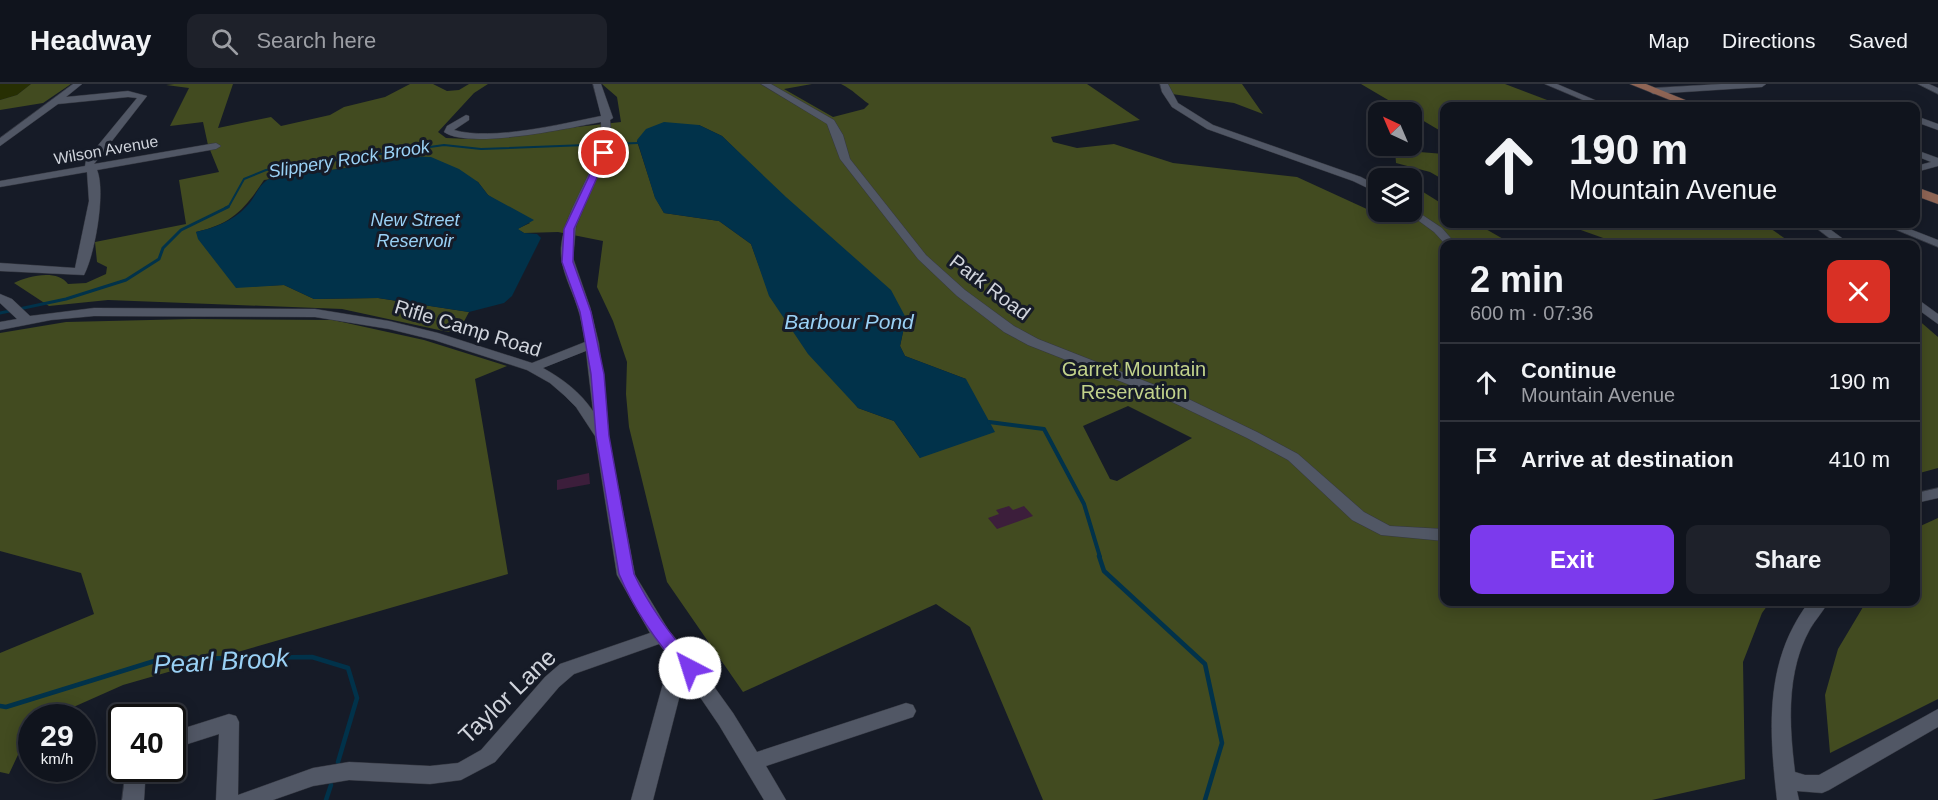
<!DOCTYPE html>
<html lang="en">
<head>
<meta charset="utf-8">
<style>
  :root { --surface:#10141d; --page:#1e212a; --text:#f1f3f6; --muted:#9c9ea4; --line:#30333b; --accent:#7c3aed }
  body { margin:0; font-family:Arial,sans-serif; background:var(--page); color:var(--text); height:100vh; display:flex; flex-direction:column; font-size:22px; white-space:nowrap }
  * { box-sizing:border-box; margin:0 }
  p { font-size:20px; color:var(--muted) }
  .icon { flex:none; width:33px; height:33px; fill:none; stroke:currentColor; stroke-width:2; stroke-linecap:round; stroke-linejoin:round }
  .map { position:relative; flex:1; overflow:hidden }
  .side { position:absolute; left:1440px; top:156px; width:480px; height:366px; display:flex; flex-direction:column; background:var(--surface); border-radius:12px; box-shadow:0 3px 15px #0003,0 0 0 2px var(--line) }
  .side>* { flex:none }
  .top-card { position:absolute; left:1440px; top:18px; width:480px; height:126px; border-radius:12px; box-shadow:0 3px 15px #0003,0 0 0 2px var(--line); background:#10141d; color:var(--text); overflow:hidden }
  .needle { width:39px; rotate:316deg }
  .buttons { position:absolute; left:1368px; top:18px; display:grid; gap:12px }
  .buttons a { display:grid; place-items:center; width:54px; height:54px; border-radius:12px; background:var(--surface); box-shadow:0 3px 15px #0003,0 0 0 2px var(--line); font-size:30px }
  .speed { position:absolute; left:18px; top:620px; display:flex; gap:12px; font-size:30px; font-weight:700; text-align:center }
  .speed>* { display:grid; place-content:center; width:78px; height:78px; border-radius:50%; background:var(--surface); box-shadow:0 3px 15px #0003,0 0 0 2px var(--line); line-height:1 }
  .speed small { font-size:15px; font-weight:400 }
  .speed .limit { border:3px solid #111; border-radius:9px; background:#fff; color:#111 }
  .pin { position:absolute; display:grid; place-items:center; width:51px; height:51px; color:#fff; margin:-26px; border:3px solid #fff; border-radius:50%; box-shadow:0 2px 6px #0007 }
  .me { position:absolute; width:66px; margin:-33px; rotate:320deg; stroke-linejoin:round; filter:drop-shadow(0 0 4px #0008) }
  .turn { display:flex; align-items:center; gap:21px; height:126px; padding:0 30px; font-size:27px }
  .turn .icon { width:78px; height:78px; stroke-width:2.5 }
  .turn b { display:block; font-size:42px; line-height:51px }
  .round { display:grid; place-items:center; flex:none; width:63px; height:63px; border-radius:12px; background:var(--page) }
  .overview { display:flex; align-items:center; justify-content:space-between; height:102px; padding:0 30px }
  h1 { font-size:36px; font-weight:700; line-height:45px }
  .button { display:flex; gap:12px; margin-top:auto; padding:12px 30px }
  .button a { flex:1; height:69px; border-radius:12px; background:var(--accent); color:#fff; font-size:24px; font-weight:700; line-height:69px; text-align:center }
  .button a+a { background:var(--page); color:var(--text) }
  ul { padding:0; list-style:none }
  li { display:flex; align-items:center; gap:18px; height:78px; padding:0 30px; border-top:2px solid var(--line) }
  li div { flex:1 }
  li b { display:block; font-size:22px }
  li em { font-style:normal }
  header { display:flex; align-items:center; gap:36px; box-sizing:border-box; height:84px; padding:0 30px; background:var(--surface); border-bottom:2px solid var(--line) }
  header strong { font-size:28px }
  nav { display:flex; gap:33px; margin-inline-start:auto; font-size:21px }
  .search { width:420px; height:54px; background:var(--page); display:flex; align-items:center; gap:15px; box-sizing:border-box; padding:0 21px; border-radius:12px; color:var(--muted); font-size:22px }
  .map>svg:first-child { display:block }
  .green { fill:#272f03 }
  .forest { fill:#424b20; fill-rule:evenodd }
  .water { fill:#01324a }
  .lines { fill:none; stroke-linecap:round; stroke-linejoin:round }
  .stream-far3 { stroke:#01324a; stroke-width:2 }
  .stream-far2 { stroke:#01324a; stroke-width:3 }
  .stream-far1 { stroke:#01324a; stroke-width:4 }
  .stream { stroke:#01324a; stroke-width:4.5 }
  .building { fill:#3c1e3b }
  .minor-casing { stroke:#343740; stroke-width:1 }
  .major-casing { stroke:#343740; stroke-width:1 }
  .minor { fill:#515765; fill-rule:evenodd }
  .major { fill:#8f6555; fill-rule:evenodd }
  .route { fill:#7c3aed; stroke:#51269a; stroke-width:1.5 }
  .labels { text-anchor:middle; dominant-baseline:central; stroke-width:6; stroke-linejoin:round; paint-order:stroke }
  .far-street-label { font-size:16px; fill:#d0d4dc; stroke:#161b27 }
  .far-water-label { font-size:18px; font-style:italic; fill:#9ad1f5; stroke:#161b27 }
  .street-label { font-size:20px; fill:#d0d4dc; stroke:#161b27 }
  .park-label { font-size:20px; fill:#c2d28b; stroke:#161b27 }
  .water-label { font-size:21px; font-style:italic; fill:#9ad1f5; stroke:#161b27 }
  .near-street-label { font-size:24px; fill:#d0d4dc; stroke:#161b27 }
  .near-water-label { font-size:26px; font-style:italic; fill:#9ad1f5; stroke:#161b27 }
</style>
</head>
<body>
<header>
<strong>Headway</strong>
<div class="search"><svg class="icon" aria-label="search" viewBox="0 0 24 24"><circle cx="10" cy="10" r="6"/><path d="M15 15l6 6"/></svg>Search here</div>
<nav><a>Map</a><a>Directions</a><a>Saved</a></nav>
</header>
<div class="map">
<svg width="1938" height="716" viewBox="0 0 1938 716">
  <rect width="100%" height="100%" fill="#161b27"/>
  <path class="green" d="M0 0H31L17 11 0 16Z"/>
  <g class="forest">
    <path d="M31 0H71L43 19 0 26V16L17 11Z"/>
    <path d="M174 0H233L218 44 271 33 281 42 330 31 344 23 385 13 410 0H433L447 7 459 6 469 0H488L474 9 438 48 446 54 469 55 621 38 617 13 602 0H812L784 5 833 33 864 25 869 20C859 13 853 6 841 0H1087L1140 36 1051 53 1053 58 1077 64 1114 60 1173 79 1297 93 1382 132 1424 134 1412 124V101L1444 121V140H1477L1512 160H1444V518H1770L1762 529 1743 578 1745 695 1652 716H1043L970 543 936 520 743 608 667 498 629 343 626 310 627 278 613 237 597 203 603 157 558 148 524 149 517 145 530 139 488 111 478 98 400 72 346 84 264 96C245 125 232 140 196 148L236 203 284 201 314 215 378 214 469 228 461 243 448 248 342 225 108 216 49 222 14 199C28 192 57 185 68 200L86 199 106 190 107 183 97 178 95 158 186 140 179 96 219 88 208 61 203 38 170 42 189 4 166 1ZM699 41 722 52 906 234 900 262 905 272 966 295 920 374 894 337 858 324 770 212 751 160 719 137 664 129 655 113 637 57ZM1128 322 1192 354 1117 397 1110 395 1083 342Z"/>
    <path d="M1163 0H1242L1263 30 1234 19 1172 10Z"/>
    <path d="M1361 0H1505L1563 22H1444V49Z"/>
    <path d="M1395 66 1444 70V96L1430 88 1396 79Z"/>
    <path d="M1564 140H1764L1793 160H1620Z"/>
    <path d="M1916 234 1938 253V384L1916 390Z"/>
    <path d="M192 235 333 236 424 256 507 282 475 295 508 490 123 601 51 633H32L31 643 9 690 0 688V569L94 530 81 489 0 467V249L66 238Z"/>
    <path d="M1938 434V615L1830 669 1825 611 1838 565 1866 518H1916V444Z"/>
  </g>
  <g class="water">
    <path d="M664 38 699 41 722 52 786 113 891 206 906 234 900 262 905 272 966 295 995 348 920 374 894 337 858 324 808 270 769 212 751 160 719 137 664 129 655 114 637 56 646 45Z"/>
    <path d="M400 72 431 73 459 85 478 98 488 111 534 136 518 145 524 149 537 150 541 154 512 212 504 219 469 228 378 214 314 215 284 201 236 204 198 155 196 148C214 144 233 137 246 123 257 112 258 98 274 93L346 84Z"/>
  </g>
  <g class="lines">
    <path class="stream-far3" d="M225 124 229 122 244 95 266 86 444 61 481 65 638 59"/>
    <path class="stream-far2" d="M0 229 66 215 126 196 159 175 163 164 181 146 228 123"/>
    <path class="stream-far1" d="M989 338 1044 345 1084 420 1100 473"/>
    <g class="stream">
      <path d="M1099 472 1104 487 1205 580 1222 659 1205 716"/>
      <path d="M0 622 6 623 161 575 312 573 348 584 357 614 338 678"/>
      <path d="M326 716 331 701"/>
    </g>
  </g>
  <g class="building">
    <path d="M589 389 590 400 557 406V396Z"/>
    <path d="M1009 422 1013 426 1024 422 1033 432 997 445 988 434 999 430 996 426Z"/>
  </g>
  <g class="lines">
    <g class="minor-casing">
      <g id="minor">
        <path d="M73 0H82L66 13 128 7 147 12 94 80 216 59 221 62 216 65 97 86C106 107 95 170 84 191L0 187V179L75 184 89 117 87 88 0 103V97L85 82 86 76 137 14 128 13 58 20 0 62V54Z"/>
        <path d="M593 0H601L613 34 610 36 611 48 607 68 576 142 573 174 590 223 599 260 608 350 635 491 669 547 697 579 733 629 757 668 906 619 913 621 916 627 913 633 766 682 786 716H764L719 641 685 591 653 716H631L670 574 659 560 574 590 559 603 495 678 461 696 430 700 349 696 313 702 273 716H216L219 650 172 665V648L229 630 236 632 239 638 238 711 313 684 349 678 430 682 458 679 481 666 545 593 560 580 650 549 617 491 595 352 576 323 565 312 550 299 527 286 434 256 389 245 315 233 94 232 51 236 0 246V238L17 235 0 219V210L12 215 30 232 94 224 315 225 389 237 438 249 532 279 585 258C583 246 581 233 577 222 571 203 560 185 561 164 565 119 603 84 601 38 569 44 469 66 444 48L447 42 466 31 469 32V36L454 46C492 57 561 40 601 32ZM586 267 593 327C580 308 563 295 543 284Z"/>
        <path d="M761 0H771L834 36 843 51 850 75 926 171 965 206 1014 242 1038 255 1178 310 1257 348 1298 370 1364 428 1390 442 1444 445V457L1381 451 1352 436 1288 376 1247 354 1168 316 1028 261 1004 248 957 212 918 175 840 75 827 40Z"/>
        <path d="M1160 0H1168L1178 19 1213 41 1361 93 1378 102V109L1353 97 1207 45 1172 23 1162 8Z"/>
        <path d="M1545 0H1557L1609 22H1597Z"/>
        <path d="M1721 0H1766L1762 3 1653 10 1649 7 1653 4Z"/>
        <path d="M1918 0H1929L1938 4V10Z"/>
        <path d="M1916 32 1938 40V46L1916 38Z"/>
        <path d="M1916 66 1938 74V82L1916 88V82L1931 78 1916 72Z"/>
        <path d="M1412 124 1442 144 1456 160H1445L1434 148 1408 129 1407 128H1412Z"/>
        <path d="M1811 140H1823L1850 160H1837Z"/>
        <path d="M1882 140H1897L1938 156V163Z"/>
        <path d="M1916 214 1938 230V240L1916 224Z"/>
        <path d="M1938 404V414L1916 419V409Z"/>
        <path d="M1809 518H1828C1823 528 1815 536 1810 545 1786 588 1789 641 1795 688L1805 691H1819L1938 625V643L1829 706 1822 709 1797 707 1799 716H1777C1769 646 1764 577 1809 518Z"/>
        <path d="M126 684H146L144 716H122Z"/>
      </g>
    </g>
    <g class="major-casing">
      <g id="major">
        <path d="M1630 0H1646L1700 22H1685Z"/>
        <path d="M1916 103 1938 111V120L1916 112Z"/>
      </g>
    </g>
    <use href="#minor" class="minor"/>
    <use href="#major" class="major"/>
  </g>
  <path class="route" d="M601 67 608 69 574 145 573 178 591 228 604 290 609 352 634 490C650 524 671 552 696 580L699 584 696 589 690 591 684 589C657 559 635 528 619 490L596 352 591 290 580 228 562 178 564 145Z"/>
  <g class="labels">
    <g class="far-street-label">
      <text transform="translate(106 66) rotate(-10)">Wilson Avenue</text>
    </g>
    <g class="far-water-label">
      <text transform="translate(349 75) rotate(-9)">Slippery Rock Brook</text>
      <text x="415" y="136">New Street<tspan x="415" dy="21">Reservoir</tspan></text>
    </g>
    <g class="street-label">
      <text transform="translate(990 203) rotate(37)">Park Road</text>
      <text transform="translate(468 244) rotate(17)">Rifle Camp Road</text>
    </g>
    <g class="park-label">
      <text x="1134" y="285">Garret Mountain<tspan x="1134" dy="23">Reservation</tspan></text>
    </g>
    <g class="water-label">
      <text x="849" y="237">Barbour Pond</text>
    </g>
    <g class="near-street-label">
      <text transform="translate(507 612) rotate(-44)">Taylor Lane</text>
    </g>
    <g class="near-water-label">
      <text transform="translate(221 577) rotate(-3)">Pearl Brook</text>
    </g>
  </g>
</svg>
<div class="buttons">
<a><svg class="needle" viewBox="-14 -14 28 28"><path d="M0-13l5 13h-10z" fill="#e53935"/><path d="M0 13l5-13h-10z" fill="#9c9ea4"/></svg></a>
<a><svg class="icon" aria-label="layers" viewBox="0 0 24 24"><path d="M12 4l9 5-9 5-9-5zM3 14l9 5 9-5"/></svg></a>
</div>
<div class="speed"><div>29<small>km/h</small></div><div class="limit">40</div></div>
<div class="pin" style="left:604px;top:69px;background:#d93025"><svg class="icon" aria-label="arrive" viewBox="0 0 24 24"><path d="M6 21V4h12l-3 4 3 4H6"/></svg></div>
<svg class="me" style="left:690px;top:584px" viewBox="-20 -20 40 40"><circle r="19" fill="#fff"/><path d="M0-13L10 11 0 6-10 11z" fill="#7c3aed"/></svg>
<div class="top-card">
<div class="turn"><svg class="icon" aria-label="ahead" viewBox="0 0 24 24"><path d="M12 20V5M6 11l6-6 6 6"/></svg><div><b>190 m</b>Mountain Avenue</div></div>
</div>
<section class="side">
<div class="overview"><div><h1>2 min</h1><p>600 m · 07:36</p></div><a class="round" style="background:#d93025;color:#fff"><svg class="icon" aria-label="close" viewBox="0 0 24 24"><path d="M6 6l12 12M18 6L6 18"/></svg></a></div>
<ul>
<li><svg class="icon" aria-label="ahead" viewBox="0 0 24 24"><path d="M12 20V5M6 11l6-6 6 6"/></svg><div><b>Continue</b><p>Mountain Avenue</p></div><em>190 m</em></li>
<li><svg class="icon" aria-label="arrive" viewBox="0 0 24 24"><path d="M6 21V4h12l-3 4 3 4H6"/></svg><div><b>Arrive at destination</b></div><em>410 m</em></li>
</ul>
<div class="button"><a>Exit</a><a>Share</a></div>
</section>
</div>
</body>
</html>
